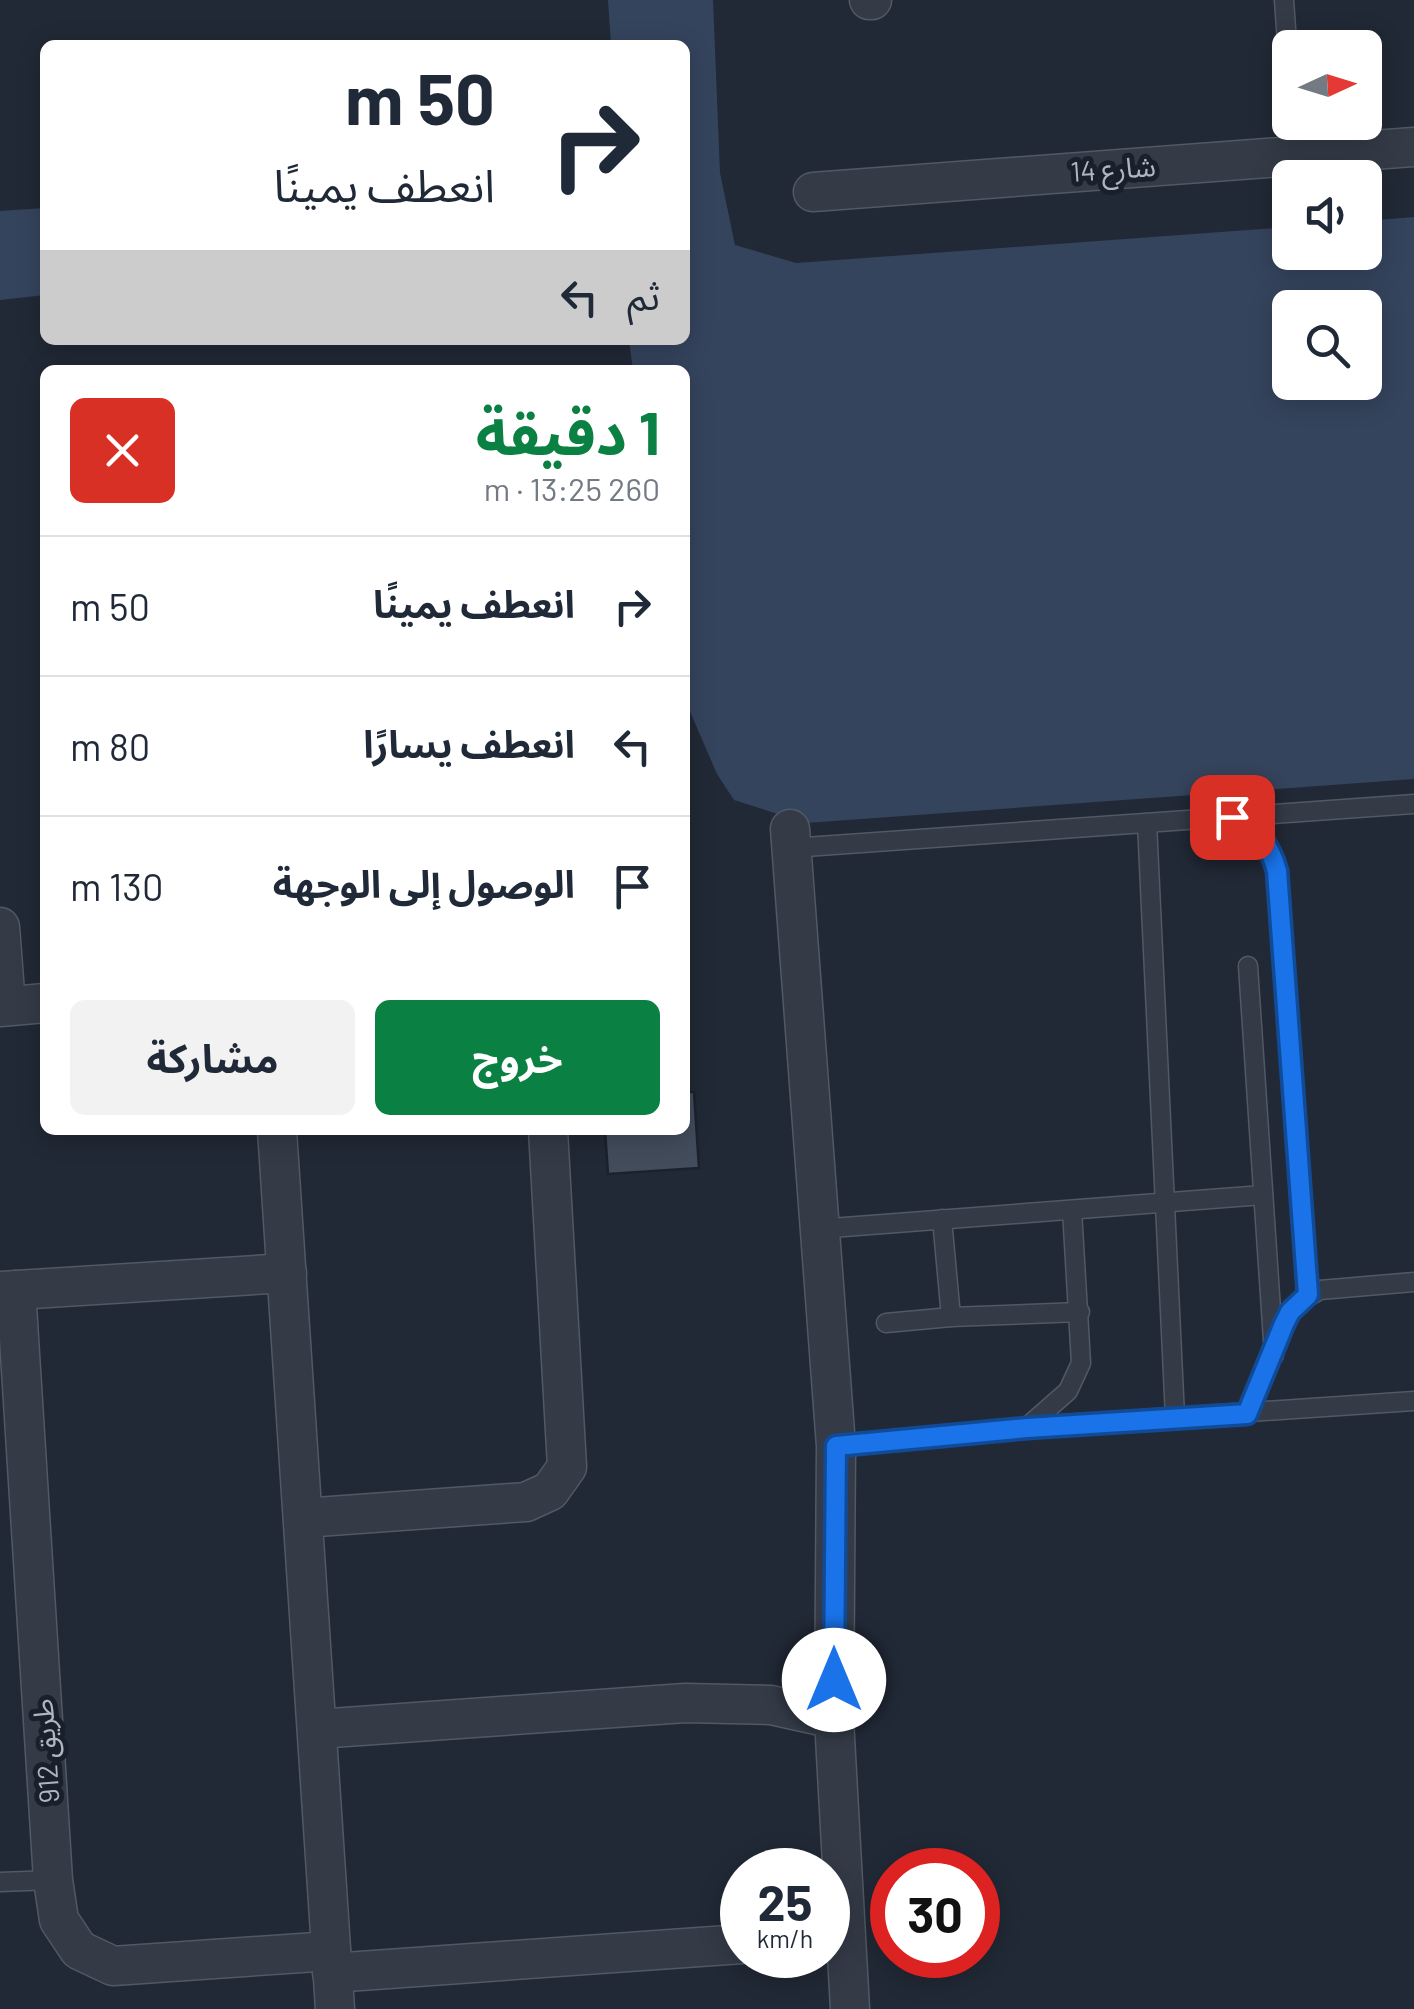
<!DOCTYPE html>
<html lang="ar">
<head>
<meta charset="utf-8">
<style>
  :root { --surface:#fff; --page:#f2f2f3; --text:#1f2937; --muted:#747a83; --line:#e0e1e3; --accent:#0b8043 }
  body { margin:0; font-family:Barlow,"Noto Sans Arabic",sans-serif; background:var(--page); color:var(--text); direction:rtl; height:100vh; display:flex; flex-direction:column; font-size:38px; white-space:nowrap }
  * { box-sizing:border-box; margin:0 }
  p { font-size:32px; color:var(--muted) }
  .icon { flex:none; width:55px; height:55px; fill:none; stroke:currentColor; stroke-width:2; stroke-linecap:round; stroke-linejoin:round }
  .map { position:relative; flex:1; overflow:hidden; direction:ltr }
  .side { position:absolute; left:40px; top:365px; width:650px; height:770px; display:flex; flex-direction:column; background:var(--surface); border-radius:15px; box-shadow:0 5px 25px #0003; direction:rtl }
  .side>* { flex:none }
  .hud { position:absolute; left:40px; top:40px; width:650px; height:305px; border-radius:15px; box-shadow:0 5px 25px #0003; direction:rtl; background:#fff; color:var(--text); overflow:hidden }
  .needle { width:65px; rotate:86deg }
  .buttons { position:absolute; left:1272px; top:30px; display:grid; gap:20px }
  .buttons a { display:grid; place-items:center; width:110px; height:110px; border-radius:15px; background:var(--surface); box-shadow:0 5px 25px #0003; font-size:50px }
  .speed { position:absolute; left:720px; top:1848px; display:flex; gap:20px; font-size:50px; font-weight:700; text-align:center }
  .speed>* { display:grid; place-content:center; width:130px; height:130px; border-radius:50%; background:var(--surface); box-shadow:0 5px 25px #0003; line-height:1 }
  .speed small { font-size:25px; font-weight:400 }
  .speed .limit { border:15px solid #d22; background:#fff; color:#111 }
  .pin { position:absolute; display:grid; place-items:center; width:85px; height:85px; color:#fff; margin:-42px; border-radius:20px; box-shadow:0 5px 15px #0006 }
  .me { position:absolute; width:110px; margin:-55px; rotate:0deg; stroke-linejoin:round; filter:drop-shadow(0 0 8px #0008) }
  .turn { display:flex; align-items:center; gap:35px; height:210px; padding:0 30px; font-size:45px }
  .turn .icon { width:130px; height:130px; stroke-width:2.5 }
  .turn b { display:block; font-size:70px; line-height:85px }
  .then { display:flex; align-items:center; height:95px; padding:0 30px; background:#0003; gap:20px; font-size:38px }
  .round { display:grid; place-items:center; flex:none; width:105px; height:105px; border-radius:15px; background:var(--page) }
  .overview { display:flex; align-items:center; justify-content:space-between; height:170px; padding:0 30px }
  h1 { font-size:60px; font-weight:700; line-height:75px; color:var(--accent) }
  .action { display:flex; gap:20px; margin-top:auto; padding:20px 30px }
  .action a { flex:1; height:115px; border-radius:15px; background:var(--accent); color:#fff; font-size:40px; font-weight:700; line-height:115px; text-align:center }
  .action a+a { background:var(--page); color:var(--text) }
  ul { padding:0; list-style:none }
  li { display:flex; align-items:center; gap:30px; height:140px; padding:0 30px; border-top:2px solid var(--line) }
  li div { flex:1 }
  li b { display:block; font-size:38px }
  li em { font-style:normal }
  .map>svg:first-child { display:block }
  .water { fill:#35445d; fill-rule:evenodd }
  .building { fill:#424c5b; stroke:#1c222d; stroke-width:2.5 }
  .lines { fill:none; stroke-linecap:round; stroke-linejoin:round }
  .lane-casing { stroke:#515965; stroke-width:21 }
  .street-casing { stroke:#515965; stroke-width:41 }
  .lane { stroke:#343b47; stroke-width:18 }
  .street { stroke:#343b47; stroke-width:38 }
  .route-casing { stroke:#114b97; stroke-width:25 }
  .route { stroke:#1a73e8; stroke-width:18 }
  .labels { text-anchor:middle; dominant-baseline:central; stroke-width:10; stroke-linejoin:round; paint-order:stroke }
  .street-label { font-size:28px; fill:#aeb6c4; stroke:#1a202b }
</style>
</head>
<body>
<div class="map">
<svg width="1414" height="2009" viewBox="0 0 1414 2009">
  <rect width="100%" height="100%" fill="#212936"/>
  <g class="water">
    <path d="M608 0H713L720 173 735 245 796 263 1290 227V252H1365V221L1414 217V779L806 823 734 800 717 774 685 700V370H633L629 340H685V45H611ZM1290 308H1365V382H1290Z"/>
    <path d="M45 208V295L0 300V211Z"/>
  </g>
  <path class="building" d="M685 1092H694L699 1168 608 1174 605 1130H685Z"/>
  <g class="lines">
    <g class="lane-casing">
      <g id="lane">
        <path d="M1284 0 1290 85"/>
        <path d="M1293 122 1295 155"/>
        <path d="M1232 817C1257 828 1270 845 1277 871L1309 1295"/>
        <path d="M1147 823 1175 1417"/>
        <path d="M791 848 1414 804"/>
        <path d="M1248 966 1274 1355"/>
        <path d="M942 1219 951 1317"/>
        <path d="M818 1229 1263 1195"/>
        <path d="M886 1323 951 1317 1080 1312"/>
        <path d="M1247 1414 1284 1324 1298 1303 1320 1290 1414 1282"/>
        <path d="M1027 1427 1068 1391 1081 1363 1072 1210"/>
        <path d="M836 1446 1027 1427 1414 1401"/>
        <path d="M0 1882 53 1880"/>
      </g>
    </g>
    <g class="street-casing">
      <g id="street">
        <path d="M869 0H872"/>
        <path d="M813 192 1414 147"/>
        <path d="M790 829 836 1446 834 1719 850 2009"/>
        <path d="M0 927 6 1006"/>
        <path d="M0 1007 45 1003"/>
        <path d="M277 1130 335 2009"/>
        <path d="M16 1290 53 1880 59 1920 79 1950 113 1966 331 1951"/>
        <path d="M0 1291 287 1273"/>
        <path d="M303 1518 526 1502 550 1491 567 1467 548 1130"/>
        <path d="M317 1729 685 1703 771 1705 834 1719"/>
        <path d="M332 1973 742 1944"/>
      </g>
    </g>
    <use href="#lane" class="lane"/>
    <use href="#street" class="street"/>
  </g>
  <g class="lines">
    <g class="route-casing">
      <path id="route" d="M834 1680 836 1446 1027 1428 1247 1414 1284 1324 1290 1312 1308 1295 1277 871C1270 845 1257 828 1232 817"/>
    </g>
    <use href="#route" class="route"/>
  </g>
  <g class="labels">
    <g class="street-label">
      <text transform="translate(1113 168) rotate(-4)">شارع 14</text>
      <text transform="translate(45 1751) rotate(-94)">طريق 912</text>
    </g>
  </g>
</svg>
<div class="buttons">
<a><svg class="needle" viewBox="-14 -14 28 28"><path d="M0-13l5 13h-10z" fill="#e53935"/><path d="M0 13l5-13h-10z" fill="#747a83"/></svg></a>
<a><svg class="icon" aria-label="sound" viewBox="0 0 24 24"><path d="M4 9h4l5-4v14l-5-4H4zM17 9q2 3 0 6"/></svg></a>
<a><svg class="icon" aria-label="search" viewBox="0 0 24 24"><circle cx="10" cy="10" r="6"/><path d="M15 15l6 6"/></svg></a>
</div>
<div class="speed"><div>25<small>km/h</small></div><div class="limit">30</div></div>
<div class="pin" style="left:1232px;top:817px;background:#d93025"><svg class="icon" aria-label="arrive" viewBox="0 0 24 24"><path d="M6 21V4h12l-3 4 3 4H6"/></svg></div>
<svg class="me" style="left:834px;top:1680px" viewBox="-20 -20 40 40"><circle r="19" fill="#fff"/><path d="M0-13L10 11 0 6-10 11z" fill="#1a73e8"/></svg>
<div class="hud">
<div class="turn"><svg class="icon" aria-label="right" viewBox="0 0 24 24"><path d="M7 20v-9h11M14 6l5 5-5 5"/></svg><div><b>50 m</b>انعطف يمينًا</div></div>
<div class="then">ثم<svg class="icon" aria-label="left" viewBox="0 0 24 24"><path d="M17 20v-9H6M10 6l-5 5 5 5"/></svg></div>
</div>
<section class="side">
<div class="overview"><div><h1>1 دقيقة</h1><p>260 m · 13:25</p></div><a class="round" style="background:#d93025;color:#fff"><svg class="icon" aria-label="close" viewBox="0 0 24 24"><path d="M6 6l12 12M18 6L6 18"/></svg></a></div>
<ul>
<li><svg class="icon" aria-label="right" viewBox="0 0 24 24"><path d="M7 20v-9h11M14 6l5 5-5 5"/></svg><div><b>انعطف يمينًا</b></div><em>50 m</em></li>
<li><svg class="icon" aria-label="left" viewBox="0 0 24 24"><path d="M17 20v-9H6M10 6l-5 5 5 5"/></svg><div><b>انعطف يسارًا</b></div><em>80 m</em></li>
<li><svg class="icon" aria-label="arrive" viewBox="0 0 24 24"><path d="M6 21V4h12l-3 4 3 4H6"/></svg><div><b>الوصول إلى الوجهة</b></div><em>130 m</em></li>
</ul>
<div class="action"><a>خروج</a><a>مشاركة</a></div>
</section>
</div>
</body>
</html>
